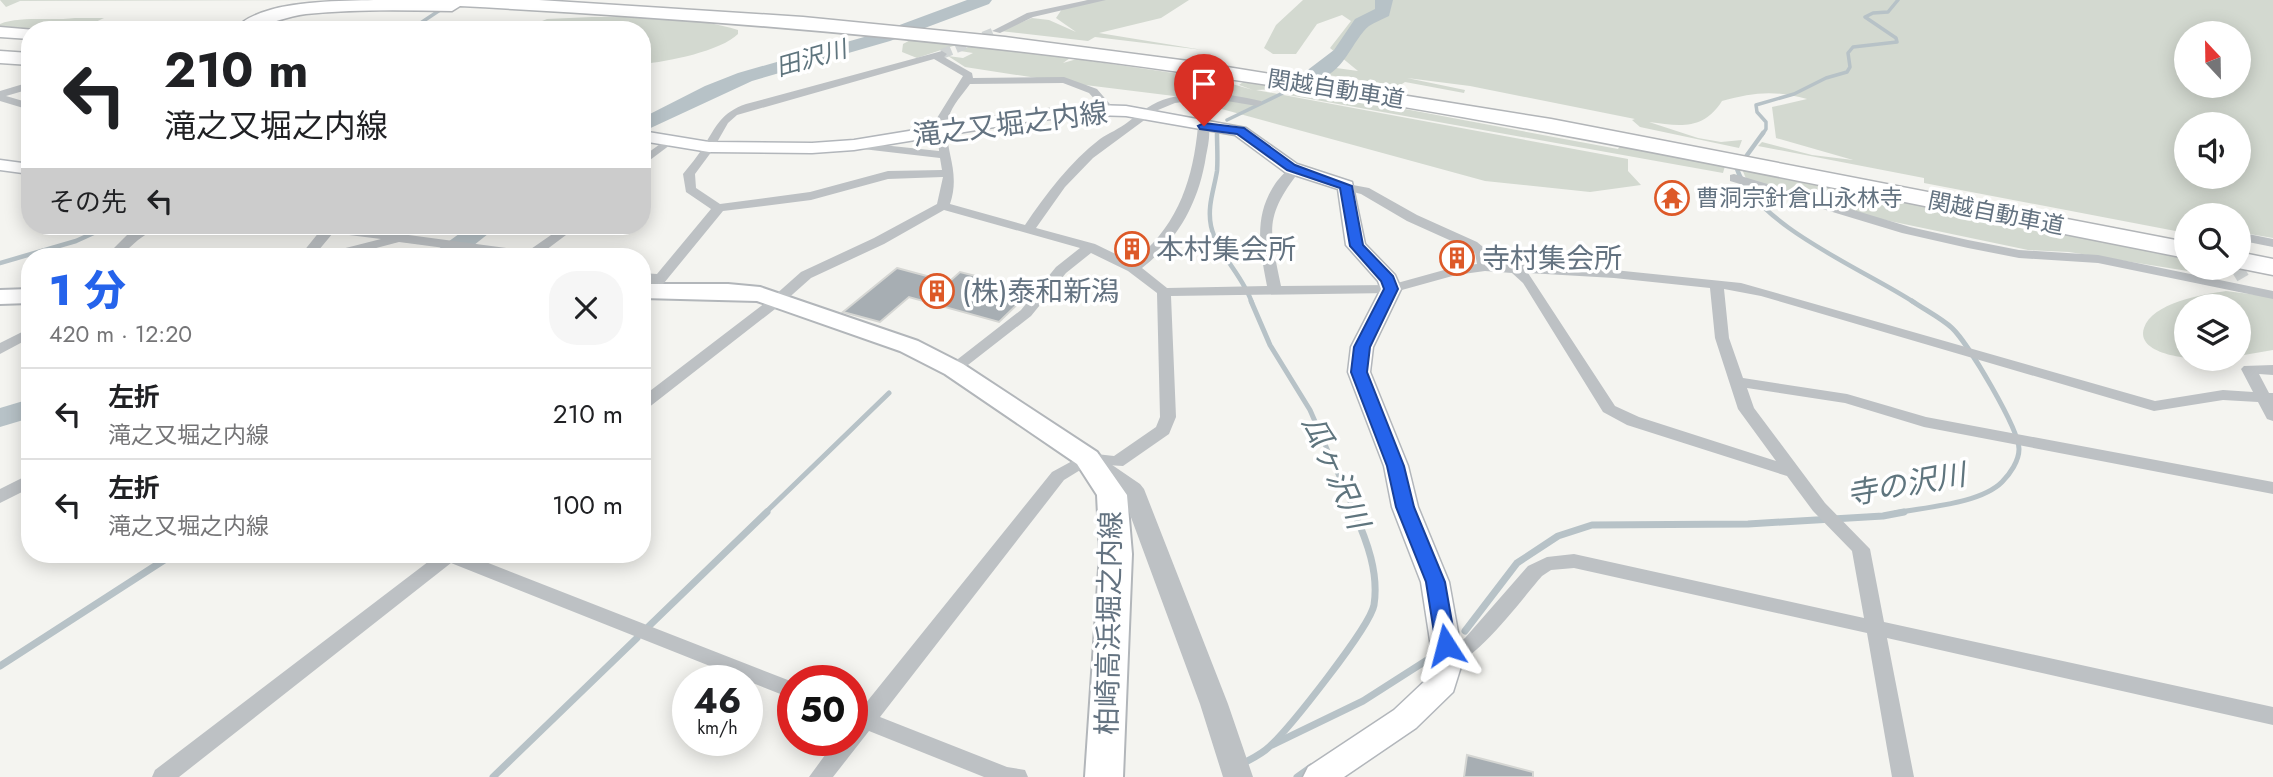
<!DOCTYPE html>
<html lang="ja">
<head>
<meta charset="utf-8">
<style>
  :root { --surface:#fff; --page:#f6f6f6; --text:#202124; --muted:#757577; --line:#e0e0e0; --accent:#2563eb }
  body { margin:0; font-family:Jost,"Noto Sans JP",sans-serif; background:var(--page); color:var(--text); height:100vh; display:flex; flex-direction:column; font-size:26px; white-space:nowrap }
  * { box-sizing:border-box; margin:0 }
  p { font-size:23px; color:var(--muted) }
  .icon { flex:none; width:38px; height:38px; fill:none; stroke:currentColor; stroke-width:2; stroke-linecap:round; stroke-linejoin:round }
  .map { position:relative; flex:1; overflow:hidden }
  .panel { position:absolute; left:21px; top:248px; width:630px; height:315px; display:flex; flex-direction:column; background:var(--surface); border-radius:28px; box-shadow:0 4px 18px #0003 }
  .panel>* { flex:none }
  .top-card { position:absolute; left:21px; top:21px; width:630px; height:214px; border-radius:28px; box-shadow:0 4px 18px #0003; background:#fff; color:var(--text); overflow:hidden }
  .needle { width:46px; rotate:338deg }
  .buttons { position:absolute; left:2174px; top:21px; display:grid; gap:14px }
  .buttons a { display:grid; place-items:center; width:77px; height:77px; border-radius:50%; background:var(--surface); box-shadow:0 4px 18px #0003; font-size:35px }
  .speed { position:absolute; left:672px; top:665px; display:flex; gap:14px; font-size:35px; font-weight:700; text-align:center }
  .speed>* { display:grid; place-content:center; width:91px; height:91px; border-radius:50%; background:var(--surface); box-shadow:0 4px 18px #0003; line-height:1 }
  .speed small { font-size:18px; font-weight:400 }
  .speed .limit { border:10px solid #d22; background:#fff; color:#111 }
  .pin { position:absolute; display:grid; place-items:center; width:60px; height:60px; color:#fff; margin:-72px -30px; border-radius:50% 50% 50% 0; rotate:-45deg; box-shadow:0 0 7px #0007 }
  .pin .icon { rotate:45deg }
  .me { position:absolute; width:77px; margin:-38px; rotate:351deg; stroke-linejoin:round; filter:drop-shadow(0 0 5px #0008) }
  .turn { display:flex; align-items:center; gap:24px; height:147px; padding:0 28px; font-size:32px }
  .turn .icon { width:91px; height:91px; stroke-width:2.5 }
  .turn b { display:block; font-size:49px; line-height:60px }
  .then { display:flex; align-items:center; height:66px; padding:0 28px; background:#0003; gap:14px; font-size:26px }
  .round { display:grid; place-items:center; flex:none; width:74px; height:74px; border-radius:28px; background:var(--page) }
  .head { display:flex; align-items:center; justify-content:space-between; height:119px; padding:0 28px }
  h1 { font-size:42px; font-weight:800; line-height:52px; color:var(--accent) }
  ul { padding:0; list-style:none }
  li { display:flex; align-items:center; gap:21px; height:91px; padding:0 28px; border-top:2px solid var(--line) }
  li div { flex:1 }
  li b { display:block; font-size:26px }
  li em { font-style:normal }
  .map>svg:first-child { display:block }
  .green { fill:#d3d9d0; fill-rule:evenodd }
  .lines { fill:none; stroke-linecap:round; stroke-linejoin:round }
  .stream-far3 { stroke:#b7c2c7; stroke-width:3.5 }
  .stream-far2 { stroke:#b7c2c7; stroke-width:4.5 }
  .stream-far1 { stroke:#b7c2c7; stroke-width:5 }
  .stream { stroke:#b7c2c7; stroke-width:7 }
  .river { fill:#b7c2c7; fill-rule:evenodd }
  .building { fill:#a7aeb3; stroke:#d5d6d3; stroke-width:2 }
  .minor-tunnel-far1 { stroke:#d0d4d4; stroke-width:10; stroke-dasharray:10 5; stroke-linecap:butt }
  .minor-tunnel { stroke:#d0d4d4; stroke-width:13; stroke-dasharray:13 6; stroke-linecap:butt }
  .secondary-casing { stroke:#b2b6bb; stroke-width:3 }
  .primary-casing { stroke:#b2b6ba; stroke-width:4 }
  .motorway-casing { stroke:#b2b5b8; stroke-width:3 }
  .minor { fill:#bdc1c4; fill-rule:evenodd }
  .tertiary { fill:#bdc1c4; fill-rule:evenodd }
  .secondary { fill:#fff; fill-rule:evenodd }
  .primary { fill:#fff; fill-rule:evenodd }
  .motorway { fill:#fff; fill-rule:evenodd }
  .route { fill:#2563eb; stroke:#184099; stroke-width:2 }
  .labels { text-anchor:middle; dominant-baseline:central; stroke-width:7; stroke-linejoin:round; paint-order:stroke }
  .far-street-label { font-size:23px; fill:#647381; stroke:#fff }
  .far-poi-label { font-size:23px; fill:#647381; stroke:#fff; text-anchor:start }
  .far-water-label { font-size:24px; font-style:italic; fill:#5f757e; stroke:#fff }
  .street-label { font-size:28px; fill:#647381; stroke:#fff }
  .poi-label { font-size:28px; fill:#647381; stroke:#fff; text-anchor:start }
  .water-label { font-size:30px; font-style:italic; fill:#5f757e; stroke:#fff }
</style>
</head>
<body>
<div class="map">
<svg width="2273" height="777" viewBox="0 0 2273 777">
  <rect width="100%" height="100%" fill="#f4f4f0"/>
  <g class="green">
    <path d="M0 0 361 1H20L6 7Z"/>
    <path d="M1088 0H1189L1161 18 1099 33 1203 50 1095 37 1088 41 1000 31 1032 18 1049 20 1076 32 1056 18 1062 9Z"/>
    <path d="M1303 0H2273V238L2238 232V215H2186V224H2182L2186 225V233L1924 183V178L1758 146 1762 142 1812 155 1853 160 1776 138 1772 107 1807 99C1775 90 1754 92 1722 101 1703 131 1679 126 1649 122L1698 138 1721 142 1742 140 1739 148 1640 127 1632 120 1635 119 1470 86 1407 78 1465 90 1464 93 1405 82 1399 86 1321 74 1329 67 1358 71 1330 48 1351 21 1342 15 1317 24 1296 54H1273L1264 48 1276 25ZM2186 33H2238V86H2186ZM2186 124H2238V177H2186Z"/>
    <path d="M592 17C639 17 693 16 738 30V34C721 51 667 62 642 64V30H529L527 27 547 19Z"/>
    <path d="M75 18H104L81 29 98 30 0 29V24C20 16 53 21 75 18Z"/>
    <path d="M914 38 962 43 917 58 902 52 903 44Z"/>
    <path d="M974 44 1070 58 1063 63 1077 59 1215 79 1253 90 1239 85 1246 80 1280 86 1275 89 1256 90 1628 159V171L1641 185 1590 192 1485 181 1174 96 1069 83 965 67 948 56 963 58 973 53 960 51Z"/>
    <path d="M1298 89 1618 149 1620 146 1725 166 1723 173 1288 95Z"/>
    <path d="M1742 169 2186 256V268H2221L2225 277 2069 252 2028 250 1880 219 1747 181Z"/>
    <path d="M2226 291 2273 297V350L2238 356V306H2186V359H2221C2205 361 2134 358 2144 328 2152 303 2203 294 2226 291Z"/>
  </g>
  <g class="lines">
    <g class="stream-far3">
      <path d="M410 30 455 0"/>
      <path d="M1227 120 1289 90"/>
      <path d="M1217 130V135"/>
      <path d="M1762 135 1766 129V122L1757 112 1756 105 1794 94 1826 78 1847 72 1850 67 1848 53 1853 47 1897 42 1896 38 1865 17 1873 13 1888 12 1898 0"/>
    </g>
    <g class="stream-far2">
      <path d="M1217 133C1217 146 1218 159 1217 171 1214 190 1207 206 1211 226 1217 254 1243 275 1252 303"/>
      <path d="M1763 133 1737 169C1756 226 1867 271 1915 303"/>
      <path d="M0 263 76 241 109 226"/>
    </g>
    <g class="stream-far1">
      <path d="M1251 301 1270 345 1310 410 1355 513"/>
      <path d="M765 513 889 393"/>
      <path d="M1895 513C1925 507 1980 504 2002 482 2010 474 2019 461 2019 449 2019 429 1968 343 1952 328 1941 318 1925 310 1912 301"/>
    </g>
    <g class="stream">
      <path d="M648 627 767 512"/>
      <path d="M1465 631 1517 563 1558 536 1592 525 1748 524 1883 516 1904 512"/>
      <path d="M0 666 172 555"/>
      <path d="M1272 745 1363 701 1435 655"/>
      <path d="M1242 764C1251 759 1262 754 1269 747 1289 729 1370 627 1374 605 1379 573 1367 541 1354 512"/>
      <path d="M493 777 637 638"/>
      <path d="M1297 777 1311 767"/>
    </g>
    <g class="river">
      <path d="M967 0H992L989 4 890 41 752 81 642 132V118L705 86 738 73 878 33Z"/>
      <path d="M1375 0H1393L1389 16C1383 19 1375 22 1369 26 1352 39 1340 85 1309 77L1306 73 1309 69 1334 50 1355 19 1375 9Z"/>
      <path d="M470 226H498L459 257H430L434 252Z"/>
      <path d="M30 399V418L0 427V408Z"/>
    </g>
  </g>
  <g class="building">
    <path d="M897 268 949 282 960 272 992 280 985 286 1025 297 999 322 909 297 880 322 843 312Z"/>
    <path d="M1467 755 1533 772V777H1464Z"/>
  </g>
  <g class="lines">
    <path class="minor-tunnel-far1" d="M942 54 997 31"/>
    <path class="minor-tunnel" d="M2237 268 2243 278"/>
    <g class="secondary-casing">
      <g id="secondary">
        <path d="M1094 105 1126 106 1246 128 1297 164 1352 182 1365 244 1395 275 1401 289 1373 347 1370 372 1408 466 1418 507 1449 582 1463 660 1453 692 1416 728 1344 777H1303L1308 767 1394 710 1428 678 1433 660 1421 582 1392 507 1384 466 1348 372 1351 347 1381 289 1378 281 1346 245 1338 189 1285 172 1235 135 1126 116 1094 115 1031 121 854 150 812 153 709 152 642 141V131L709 142 812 143 854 140 1031 111Z"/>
        <path d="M0 160 30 164V174L0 170Z"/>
      </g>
    </g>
    <g class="primary-casing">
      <g id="primary">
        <path d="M642 284H728L760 287 918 341 963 364 1097 452 1127 495 1132 554 1123 777H1085L1100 554 1097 495 1077 464 945 374 900 351 757 301 642 298Z"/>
        <path d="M30 289V303L0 304V290Z"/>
      </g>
    </g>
    <g class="motorway-casing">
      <g id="motorway">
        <path d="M374 0H539L803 17 1005 37 1196 62 1551 119 2186 242V258C1856 194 1527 121 1194 74 950 39 706 19 460 6L452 11C404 10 355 9 306 14 281 17 259 30 234 30 259 0 336 1 374 0Z"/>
        <path d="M0 27 35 30H30V39L0 37Z"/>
        <path d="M0 51 30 53V65L0 63Z"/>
        <path d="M2238 252 2273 259V275L2238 268Z"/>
      </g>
    </g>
    <g class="minor">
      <path d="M1088 0H1106L1033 17 1000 33 992 31 1027 13Z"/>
      <path d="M447 26 450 27 452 30H442Z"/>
      <path d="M942 51 947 54 944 57 972 73 973 78 1064 77 1097 89 1115 110 1106 112 1089 93 1063 83 970 84C963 94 952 105 949 117 941 148 962 168 950 204L1025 225C1046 194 1070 162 1100 139 1109 133 1119 129 1128 122 1141 112 1153 102 1169 98 1199 89 1231 94 1261 101L1262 103 1257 106 1227 101 1197 100 1175 103 1158 110 1093 158 1065 187 1036 228 1095 244 1132 262C1177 228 1193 181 1198 126L1208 124C1211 133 1208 146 1206 156 1199 202 1178 240 1142 268L1167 288 1267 286C1260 250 1253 217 1275 184 1280 177 1287 169 1295 165L1301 169C1264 217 1269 228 1281 286L1390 285 1455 267 1477 264 1475 253 1467 248 1407 221 1361 194 1342 189V183L1369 188 1417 215 1477 242 1488 251 1491 263 1614 270 1741 283 2155 401 2223 390 2253 392 2241 369 2244 366 2273 365V375L2259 374 2269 393H2273V421L2267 419 2258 402 2223 400 2154 411 1761 296 1724 289 1729 338 1743 378 1847 394 1926 417 2273 482V494L1924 427 1845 403 1747 388 1754 408 1825 503 1870 549 1884 622 2273 707V725L1887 638 1914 777H1892L1867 633 1574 568 1551 570 1542 576C1524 596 1468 674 1441 666L1438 660 1441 654 1465 638 1528 566 1547 557 1574 554 1864 618 1852 551 1813 511 1787 476 1627 425 1603 412 1523 283 1512 273 1485 271 1456 275 1391 293 1171 296 1176 417 1169 434 1123 466 1090 464 1064 480 880 717 1007 767 1025 770 1028 777H984L869 731 833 777H809L836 740H852V707L861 709 1052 472 1087 453 1114 456 1156 427 1160 417 1157 293 1128 271 1091 253 1066 273 1031 316 959 372H949L946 369 949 366 1021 310 1056 267 1080 248 944 210 884 244 811 278 784 302 648 408 642 410V397L774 296 801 272 874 238 937 204 943 177 888 179 811 200 723 211 655 294H645L643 291 651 282 642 281V273L657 274 711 209 686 192 683 174C690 165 698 156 704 146 716 126 722 112 746 104ZM934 59 963 76 937 118 939 151 854 142 848 145 854 148 940 158 942 170 888 171 810 192 720 204 696 188 695 174 712 151 728 123 737 115ZM1528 273 1614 278 1710 288 1715 338 1738 409 1776 461 1639 417 1615 406Z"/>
      <path d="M30 82V89L6 96 30 103V110L0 101V91Z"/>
      <path d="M670 137 674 138V142L642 166V157Z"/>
      <path d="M1734 174 1910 227 1968 240 2019 250 2098 255 2273 291V299L2098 263 2019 258 1968 248 1902 233 1730 181V175Z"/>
      <path d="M143 226H158L138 240 119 257H105L128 234Z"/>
      <path d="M324 226H341L528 251 564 226H578L542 253 547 257H513L399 242 342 257H320L322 254 381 239 333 233 313 257H299Z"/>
      <path d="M2238 232 2273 239V247L2238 240Z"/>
      <path d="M30 328V338L0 354V343Z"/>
      <path d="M30 474V488L0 503V489Z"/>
      <path d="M437 555H468L793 682V699L451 563 179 777H152L155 770Z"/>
    </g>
    <path class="tertiary" d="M1091 454 1099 456 1140 484 1144 489 1228 704 1253 777H1223L1200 704 1122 493 1083 466 1080 461 1083 456Z"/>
    <use href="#secondary" class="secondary"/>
    <use href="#primary" class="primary"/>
    <use href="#motorway" class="motorway"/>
  </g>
  <path class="route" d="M1204 123 1244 128 1295 165 1352 186 1363 245 1393 276 1398 289 1370 347 1367 372 1404 466 1414 507 1445 582 1456 645 1453 650 1446 652 1439 650 1436 645 1426 582 1396 507 1387 466 1351 372 1354 347 1384 289 1381 281 1350 246 1340 188 1287 170 1237 134 1200 129 1198 126Z"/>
  <defs>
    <g id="temple-ring" transform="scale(1.75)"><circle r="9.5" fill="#fff" stroke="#dd5928" stroke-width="1.5"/><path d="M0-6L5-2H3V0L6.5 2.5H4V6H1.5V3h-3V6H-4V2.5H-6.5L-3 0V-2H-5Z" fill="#dd5928"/></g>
    <g id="building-ring" transform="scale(1.75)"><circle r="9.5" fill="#fff" stroke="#dd5928" stroke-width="1.5"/><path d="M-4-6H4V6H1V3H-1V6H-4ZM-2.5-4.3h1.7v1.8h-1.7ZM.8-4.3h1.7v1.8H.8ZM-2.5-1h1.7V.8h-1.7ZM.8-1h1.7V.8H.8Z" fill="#dd5928"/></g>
  </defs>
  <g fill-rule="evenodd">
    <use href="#temple-ring" x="1672" y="198"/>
    <use href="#building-ring" x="1132" y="249"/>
    <use href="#building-ring" x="1457" y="258"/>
    <use href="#building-ring" x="937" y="291"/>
  </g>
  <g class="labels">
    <g class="far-street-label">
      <text transform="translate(1336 89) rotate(9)">関越自動車道</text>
      <text transform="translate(1996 213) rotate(11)">関越自動車道</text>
    </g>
    <g class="far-poi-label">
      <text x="1696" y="198">曹洞宗針倉山永林寺</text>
    </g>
    <g class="far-water-label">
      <text transform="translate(811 58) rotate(-16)">田沢川</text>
    </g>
    <g class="street-label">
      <text transform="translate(1010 124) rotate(-7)">滝之又堀之内線</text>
      <text transform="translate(1109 623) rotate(-89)">柏崎高浜堀之内線</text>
    </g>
    <g class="poi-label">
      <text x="1156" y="249">本村集会所</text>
      <text x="1482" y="258">寺村集会所</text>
      <text x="962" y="291">(株)泰和新潟</text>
    </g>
    <g class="water-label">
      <text transform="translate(1336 472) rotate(66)">瓜ヶ沢川</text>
      <text transform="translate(1906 484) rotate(-10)">寺の沢川</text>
    </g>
  </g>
</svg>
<div class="buttons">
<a><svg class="needle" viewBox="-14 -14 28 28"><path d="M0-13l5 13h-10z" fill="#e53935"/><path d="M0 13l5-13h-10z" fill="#757577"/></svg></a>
<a><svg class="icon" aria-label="sound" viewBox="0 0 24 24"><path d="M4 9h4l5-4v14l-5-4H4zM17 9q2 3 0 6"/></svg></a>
<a><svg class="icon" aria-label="search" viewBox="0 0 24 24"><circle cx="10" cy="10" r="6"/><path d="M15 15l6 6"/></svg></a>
<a><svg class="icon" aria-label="layers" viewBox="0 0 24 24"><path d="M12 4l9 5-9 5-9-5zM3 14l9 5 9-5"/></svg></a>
</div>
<div class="speed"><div>46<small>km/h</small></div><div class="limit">50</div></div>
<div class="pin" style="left:1204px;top:126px;background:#d93025"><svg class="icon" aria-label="arrive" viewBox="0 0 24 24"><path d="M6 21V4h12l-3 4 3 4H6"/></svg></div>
<svg class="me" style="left:1446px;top:645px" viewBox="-20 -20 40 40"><path d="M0-17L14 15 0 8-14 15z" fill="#2563eb" stroke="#fff" stroke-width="4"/></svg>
<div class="top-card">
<div class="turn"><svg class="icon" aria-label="left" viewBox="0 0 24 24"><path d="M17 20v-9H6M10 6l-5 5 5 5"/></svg><div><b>210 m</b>滝之又堀之内線</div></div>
<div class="then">その先<svg class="icon" aria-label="left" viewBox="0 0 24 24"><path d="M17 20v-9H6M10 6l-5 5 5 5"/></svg></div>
</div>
<section class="panel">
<div class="head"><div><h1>1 分</h1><p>420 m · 12:20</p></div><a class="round"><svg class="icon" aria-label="close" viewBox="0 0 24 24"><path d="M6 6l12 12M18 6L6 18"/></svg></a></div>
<ul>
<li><svg class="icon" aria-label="left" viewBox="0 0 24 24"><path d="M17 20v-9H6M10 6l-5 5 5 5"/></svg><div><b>左折</b><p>滝之又堀之内線</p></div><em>210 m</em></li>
<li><svg class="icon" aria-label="left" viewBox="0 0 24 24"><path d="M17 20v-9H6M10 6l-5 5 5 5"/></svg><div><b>左折</b><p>滝之又堀之内線</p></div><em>100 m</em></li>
</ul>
</section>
</div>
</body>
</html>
